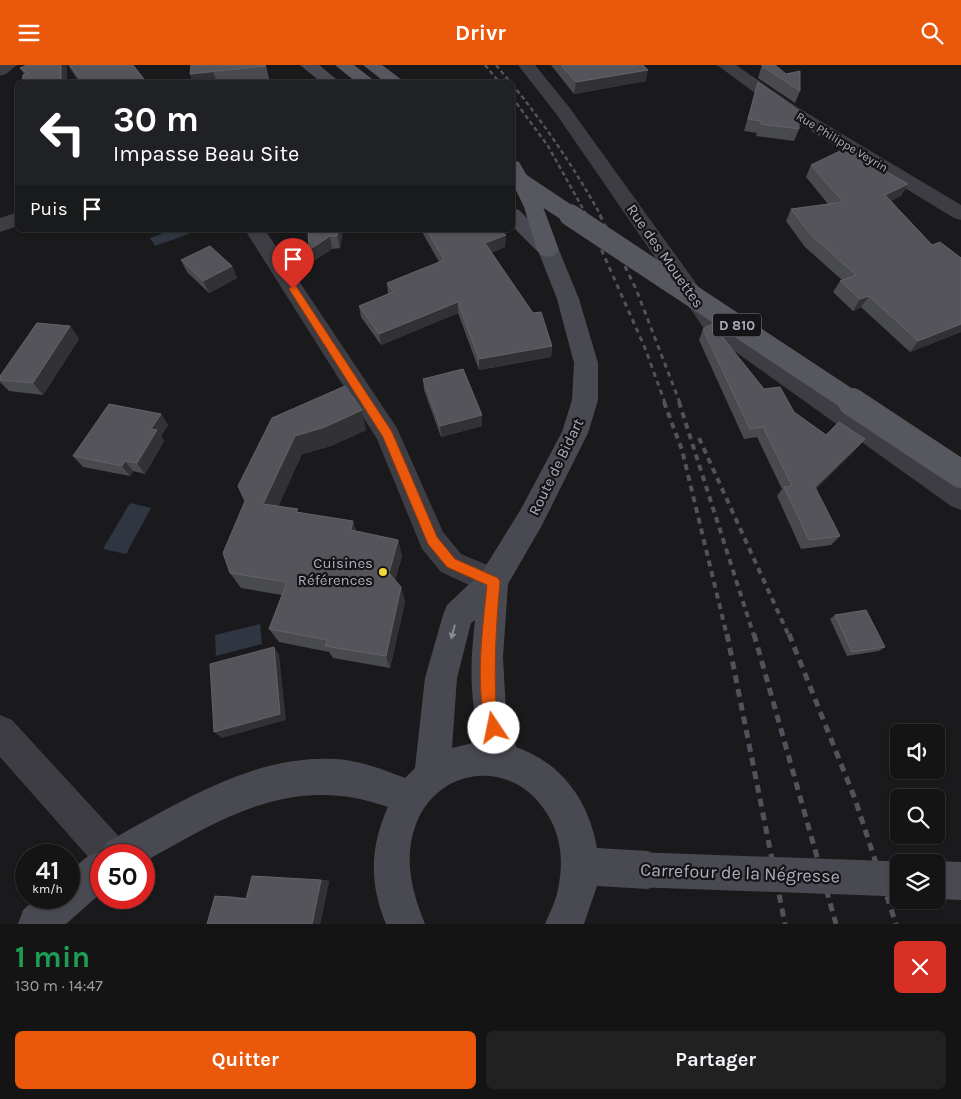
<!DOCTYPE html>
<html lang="fr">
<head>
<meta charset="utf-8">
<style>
  :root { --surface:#141415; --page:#212122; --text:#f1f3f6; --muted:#9d9ea0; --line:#333334; --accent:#ea580c }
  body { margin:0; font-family:Karla,sans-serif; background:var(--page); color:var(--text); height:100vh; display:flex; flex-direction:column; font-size:19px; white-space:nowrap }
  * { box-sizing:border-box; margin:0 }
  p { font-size:16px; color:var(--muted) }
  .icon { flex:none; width:28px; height:28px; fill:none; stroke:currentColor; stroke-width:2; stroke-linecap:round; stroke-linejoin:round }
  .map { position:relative; height:859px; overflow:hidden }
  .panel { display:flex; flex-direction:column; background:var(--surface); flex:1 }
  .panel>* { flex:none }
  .top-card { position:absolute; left:15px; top:15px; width:500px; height:152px; border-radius:8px; box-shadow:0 1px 4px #0004,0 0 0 1px var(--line); background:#202124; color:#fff; overflow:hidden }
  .tools { position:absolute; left:890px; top:659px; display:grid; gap:10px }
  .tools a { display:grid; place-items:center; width:55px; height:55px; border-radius:8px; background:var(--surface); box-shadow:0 1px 4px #0004,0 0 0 1px var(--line); font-size:25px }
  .speed { position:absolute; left:15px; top:779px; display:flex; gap:10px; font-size:25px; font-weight:700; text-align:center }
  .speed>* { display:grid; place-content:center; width:65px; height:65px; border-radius:50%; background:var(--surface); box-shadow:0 1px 4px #0004,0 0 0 1px var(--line); line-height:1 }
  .speed small { font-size:12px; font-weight:400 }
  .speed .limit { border:8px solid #d22; background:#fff; color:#111 }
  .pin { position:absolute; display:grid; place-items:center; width:42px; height:42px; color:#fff; margin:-51px -21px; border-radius:50% 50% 50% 0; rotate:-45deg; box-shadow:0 0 5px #0007 }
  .pin .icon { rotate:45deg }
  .me { position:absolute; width:55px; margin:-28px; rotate:349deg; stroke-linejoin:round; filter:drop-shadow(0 0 4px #0008) }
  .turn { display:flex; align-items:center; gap:18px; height:105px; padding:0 15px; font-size:22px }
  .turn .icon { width:65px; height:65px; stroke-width:2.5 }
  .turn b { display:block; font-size:35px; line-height:42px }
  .then { display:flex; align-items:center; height:48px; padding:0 15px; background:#0003; gap:10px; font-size:19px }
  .round { display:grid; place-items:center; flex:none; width:52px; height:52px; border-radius:8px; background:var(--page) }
  .headline { display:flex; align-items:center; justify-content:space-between; height:85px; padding:0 15px }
  h1 { font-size:30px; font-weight:700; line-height:38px; color:#1e9e55 }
  .cta { display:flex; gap:10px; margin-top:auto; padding:10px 15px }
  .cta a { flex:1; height:58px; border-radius:8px; background:var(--accent); color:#fff; font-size:20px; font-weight:700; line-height:58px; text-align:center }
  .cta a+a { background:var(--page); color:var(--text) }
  header { display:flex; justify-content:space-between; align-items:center; height:65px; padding:0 15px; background:var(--accent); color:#fff; font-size:22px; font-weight:700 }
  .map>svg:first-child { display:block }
  .water { fill:#2f3641 }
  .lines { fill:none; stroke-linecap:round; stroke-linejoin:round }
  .minor { fill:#3d3d43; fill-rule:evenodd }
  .secondary { fill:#494951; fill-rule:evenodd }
  .primary { fill:#575760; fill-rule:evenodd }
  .rail-far3 { stroke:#52525a; stroke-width:2.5; stroke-dasharray:4.5 3; stroke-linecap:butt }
  .rail-far2 { stroke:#52525a; stroke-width:3; stroke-dasharray:5 4.5; stroke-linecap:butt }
  .rail-far1 { stroke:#52525a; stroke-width:4; stroke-dasharray:6 5; stroke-linecap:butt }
  .rail { stroke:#52525a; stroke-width:5; stroke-dasharray:8 6; stroke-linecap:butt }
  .secondary-bridge { stroke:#494951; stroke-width:35 }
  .primary-bridge-far2 { stroke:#575760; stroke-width:18 }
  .primary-bridge-far1 { stroke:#575760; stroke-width:22 }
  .primary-bridge { stroke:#575760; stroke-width:28 }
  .wall { fill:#494a4e }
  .shaded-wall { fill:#323235 }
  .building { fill:#54545a; stroke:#626269 }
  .oneway { fill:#898b97 }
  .route { fill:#ea580c; stroke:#983908 }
  .poi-dot { fill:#f2d83c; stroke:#151517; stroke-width:2 }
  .labels { text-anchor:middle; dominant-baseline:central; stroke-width:4.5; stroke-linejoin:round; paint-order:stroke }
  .far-street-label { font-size:12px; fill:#acaebc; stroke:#151517 }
  .shield { fill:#151517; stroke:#7f808a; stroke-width:1 }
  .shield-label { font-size:14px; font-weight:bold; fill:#acaebc }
  .street-label { font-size:15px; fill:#acaebc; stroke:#151517 }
  .poi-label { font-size:15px; fill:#acaebc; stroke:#151517; text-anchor:end }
  .near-street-label { font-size:18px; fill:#acaebc; stroke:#151517 }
</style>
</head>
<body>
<header><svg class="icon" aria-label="menu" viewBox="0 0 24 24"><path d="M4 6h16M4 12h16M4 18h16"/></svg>Drivr<svg class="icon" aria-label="search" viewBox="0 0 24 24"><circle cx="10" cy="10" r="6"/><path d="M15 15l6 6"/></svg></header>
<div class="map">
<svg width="961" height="859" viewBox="0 0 961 859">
  <rect width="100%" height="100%" fill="#1a1a1c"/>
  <g class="water">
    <path d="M172 165H186L189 169 155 181 150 173Z"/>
    <path d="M130 438 151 443 126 489 103 484Z"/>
    <path d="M260 559 262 579 216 591 215 570Z"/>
  </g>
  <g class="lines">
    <g class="minor">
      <path d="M0 0H17L6 9 0 11Z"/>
      <path d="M518 0H535L569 42 721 253 961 418V445L951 441 705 265 557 50Z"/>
      <path d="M717 0H736L797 42 961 140V155L954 153 785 50Z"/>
      <path d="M18 147V161L0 167V153Z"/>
      <path d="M245 165H265L397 363 443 467 461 489 504 507 508 517 504 527 493 531 441 507 422 484 377 374Z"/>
      <path d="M0 650 12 655 124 777 129 790H101V804L98 803 0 692Z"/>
    </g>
    <g class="secondary">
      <path d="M300 0H319L341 18H322Z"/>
      <path d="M512 143 519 145 559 185 579 234 598 298V335L588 368 541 462 508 519 503 592 506 647 516 682C562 698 589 736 597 783L648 786 661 792 667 805 661 818 648 824 597 821 584 859H545C550 847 556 836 558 824 564 796 561 770 546 747 513 694 439 700 416 759 403 793 412 827 425 859H386C369 819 370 781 388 742 293 708 224 752 144 797V790H101V828L66 859H18L23 845 38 832H69V807L88 791 103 786 107 777C175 740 253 689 335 694 359 695 382 704 405 713L415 703 425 613 443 550 447 540 482 507 521 444 562 367 572 335 574 298 557 234 539 188 512 161ZM475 555C470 599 469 633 481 676L452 683 457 613 471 558Z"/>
      <path d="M936 796 961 797V835L936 834V798H933Z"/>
    </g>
    <g class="primary">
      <path d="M335 0H354L377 18H357Z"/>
      <path d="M363 0H382L406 18H386Z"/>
      <path d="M512 95 519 97 539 131 559 185 555 190 548 192 541 190 537 185 524 142 512 117Z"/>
    </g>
    <g class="rail-far3">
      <path d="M485 0 500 18"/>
      <path d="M496 0 511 18"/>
      <path d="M512 19C546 61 575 104 601 151"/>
      <path d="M512 32 548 81 587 151"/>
    </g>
    <g class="rail-far2">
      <path d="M586 150 645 283 665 338"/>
      <path d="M600 150 636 224 680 338"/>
    </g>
    <g class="rail-far1">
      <path d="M664 337 682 385 727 571"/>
      <path d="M679 337 754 571"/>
      <path d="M699 373 789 571"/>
    </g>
    <g class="rail">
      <path d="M727 569 785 859"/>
      <path d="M754 569 836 859"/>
      <path d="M789 569 855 734 896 859"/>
    </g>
    <path class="secondary-bridge" d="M648 805 899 814"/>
    <path class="primary-bridge-far2" d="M512 111 572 151"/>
    <path class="primary-bridge-far1" d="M570 150 854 338"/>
    <path class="primary-bridge" d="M852 337 961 409"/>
  </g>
  <g class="wall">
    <path d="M27 0H67V18H22L24 9 20 3Z"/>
    <path d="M68 0H133L147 18H80Z"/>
    <path d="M551 0H643L646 16 574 29Z"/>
    <path d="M762 0H775L786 9 800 26 795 38 758 13Z"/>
    <path d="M266 1 270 17 260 18H193L190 9Z"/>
    <path d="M758 17 799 64 794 76 756 71 757 68 744 66Z"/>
    <path d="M811 100 908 119 901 131 891 136 932 180 961 193V267L910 287 861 242 853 246 833 227 840 216 842 215 805 182 786 156 791 144 828 139 806 112Z"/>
    <path d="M308 165H343L340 183 332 184 312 197Z"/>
    <path d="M421 165H498L505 182 491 188 552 281 551 292 479 305 458 248 381 280 361 252 359 241 388 229 387 218 439 197Z"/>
    <path d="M181 195 232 201 237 213 209 228 187 207Z"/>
    <path d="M70 261 79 274 43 330 9 326 0 317V311Z"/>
    <path d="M703 264 764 324 794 347 826 370 865 374 856 384 816 424 840 471 831 480 801 484 777 431 782 424 757 372 744 374 699 275Z"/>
    <path d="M423 314 482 361 441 372 424 325Z"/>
    <path d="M161 349 168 360 161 371 164 376 145 409 133 406 130 411 83 402 73 391Z"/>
    <path d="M272 353 366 365 331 381 302 389 278 441 357 466 398 475 402 491 395 515 401 522 405 537 390 603 333 593 329 587 279 577 269 564 282 530 241 523 230 508 245 436Z"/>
    <path d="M835 550 885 582 879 586 847 591 830 554Z"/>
    <path d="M321 815 329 816 320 859 215 831H228L246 833Z"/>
  </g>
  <g class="shaded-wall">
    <rect x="61" y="0" width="6" height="18"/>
    <path d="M648 5 646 16 574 29 576 17Z"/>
    <path d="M213 6 217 18H193L190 9Z"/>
    <path d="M908 119 901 131 878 142 885 130Z"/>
    <path d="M338 165H343L340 183 337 171Z"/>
    <path d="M506 170 505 182 485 190V178Z"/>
    <path d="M330 171 332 184 312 197 309 185Z"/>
    <path d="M232 201 237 213 209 228 203 216Z"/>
    <path d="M869 231 861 242 853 246 860 234Z"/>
    <path d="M458 237V248L381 280 379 269Z"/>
    <path d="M961 259V267L910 287 918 276Z"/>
    <path d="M70 261 79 274 43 330 33 318Z"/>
    <path d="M552 281 551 292 479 305V294Z"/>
    <path d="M362 345 366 365 331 381 302 389 272 456 263 439 295 371Z"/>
    <path d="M161 349 168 360 161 371 164 376 145 409 137 398 151 364Z"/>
    <path d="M482 350V361L441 372 440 361Z"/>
    <path d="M865 374 856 384 808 432 815 422Z"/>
    <path d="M125 396 133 406 130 411 122 401Z"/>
    <path d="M353 456 359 473 351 465Z"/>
    <path d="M398 475 402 491 393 523 389 508Z"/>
    <path d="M401 522 405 537 390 603 386 591Z"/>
    <path d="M274 582 279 589 286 655 222 673 214 667Z"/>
    <path d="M321 815 329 816 320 859H312Z"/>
  </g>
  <g class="building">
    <path d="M27 0H61V18H22L23 10 28 8 20 3Z"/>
    <path d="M70 0H133L147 18H83Z"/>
    <path d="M191 0H264L266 1 190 9Z"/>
    <path d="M561 0H643L648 5 576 17Z"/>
    <path d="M762 0H775L786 9 800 6V26L762 1Z"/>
    <path d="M758 17 799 46V64L761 59V56L748 54Z"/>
    <path d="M846 83 908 119 885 130 932 180 940 177 961 193V259L918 276 869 231 860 234 840 216 856 210 811 170 791 144 843 137 811 100Z"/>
    <path d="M308 165H338L337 171H330L309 185Z"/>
    <path d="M427 165H498L506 170 485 178 533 248 541 247 552 281 479 294 458 237 379 269 359 241 393 227 387 218 444 195Z"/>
    <path d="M210 181 232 201 203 216 181 195Z"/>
    <path d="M37 258 70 261 33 318 0 315V311Z"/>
    <path d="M712 259 764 324 780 322 794 347 826 370 839 357 865 374 815 422 840 471 809 475 784 422 792 421 763 362 750 364 703 264Z"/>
    <path d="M463 304 482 350 440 361 423 314Z"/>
    <path d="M345 321 362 345 325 362 295 371 263 439 298 444 296 447 353 456 351 465 398 475 389 508 401 522 386 591 325 581 327 575 269 564 287 517 230 508 223 488 245 436 238 421 272 353Z"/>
    <path d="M109 339 161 349 151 364 157 365 137 398 125 396 122 401 73 391Z"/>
    <path d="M866 545 885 582 852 587 835 550Z"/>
    <path d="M274 582 280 649 214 667 210 599Z"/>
    <path d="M252 811 321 815 312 859H207L215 831 246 834Z"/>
  </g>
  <defs><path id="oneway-solid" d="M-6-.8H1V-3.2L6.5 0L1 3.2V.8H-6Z" transform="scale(1.25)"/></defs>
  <use class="oneway" href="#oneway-solid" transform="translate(453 567) rotate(105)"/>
  <path class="route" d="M293 220 296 221 392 367 437 472 455 494 498 513 500 517C496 559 494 599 496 641 496 650 502 659 499 668L494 670 489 668C473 628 483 562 487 520L447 502 428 479 383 372 289 224Z"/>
  <circle class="poi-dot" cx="383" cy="507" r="5"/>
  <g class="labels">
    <g class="far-street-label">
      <text transform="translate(842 77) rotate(31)">Rue Philippe Veyrin</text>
    </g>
    <rect class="shield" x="713" y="248.5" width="48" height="23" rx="4"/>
    <g class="shield-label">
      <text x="737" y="260">D 810</text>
    </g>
    <g class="street-label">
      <text transform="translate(665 191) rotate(55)">Rue des Mouettes</text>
      <text transform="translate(556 402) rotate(-64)">Route de Bidart</text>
    </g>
    <g class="poi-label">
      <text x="373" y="498">Cuisines<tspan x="373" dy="17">Références</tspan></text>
    </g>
    <g class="near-street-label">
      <text transform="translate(740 808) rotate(2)">Carrefour de la Négresse</text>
    </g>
  </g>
</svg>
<div class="tools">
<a><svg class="icon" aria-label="sound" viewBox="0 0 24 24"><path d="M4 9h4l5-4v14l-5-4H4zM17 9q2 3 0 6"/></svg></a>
<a><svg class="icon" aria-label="search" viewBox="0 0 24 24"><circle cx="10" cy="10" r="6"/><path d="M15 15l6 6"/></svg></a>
<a><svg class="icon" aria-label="layers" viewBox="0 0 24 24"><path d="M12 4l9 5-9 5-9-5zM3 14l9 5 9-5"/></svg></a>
</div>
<div class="speed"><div>41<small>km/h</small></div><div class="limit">50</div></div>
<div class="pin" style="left:293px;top:224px;background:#d93025"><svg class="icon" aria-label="arrive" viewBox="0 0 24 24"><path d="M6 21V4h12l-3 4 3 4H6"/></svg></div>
<svg class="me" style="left:494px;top:663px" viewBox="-20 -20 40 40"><circle r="19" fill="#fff"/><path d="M0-13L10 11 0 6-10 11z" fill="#ea580c"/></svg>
<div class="top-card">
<div class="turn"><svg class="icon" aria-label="left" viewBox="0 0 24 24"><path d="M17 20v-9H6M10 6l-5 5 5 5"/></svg><div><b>30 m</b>Impasse Beau Site</div></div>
<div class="then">Puis<svg class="icon" aria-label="arrive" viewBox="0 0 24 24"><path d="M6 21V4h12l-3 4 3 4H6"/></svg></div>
</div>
</div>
<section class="panel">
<div class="headline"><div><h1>1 min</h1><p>130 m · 14:47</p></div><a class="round" style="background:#d93025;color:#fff"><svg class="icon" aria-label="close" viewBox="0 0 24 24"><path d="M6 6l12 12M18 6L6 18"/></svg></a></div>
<div class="cta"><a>Quitter</a><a>Partager</a></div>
</section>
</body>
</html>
